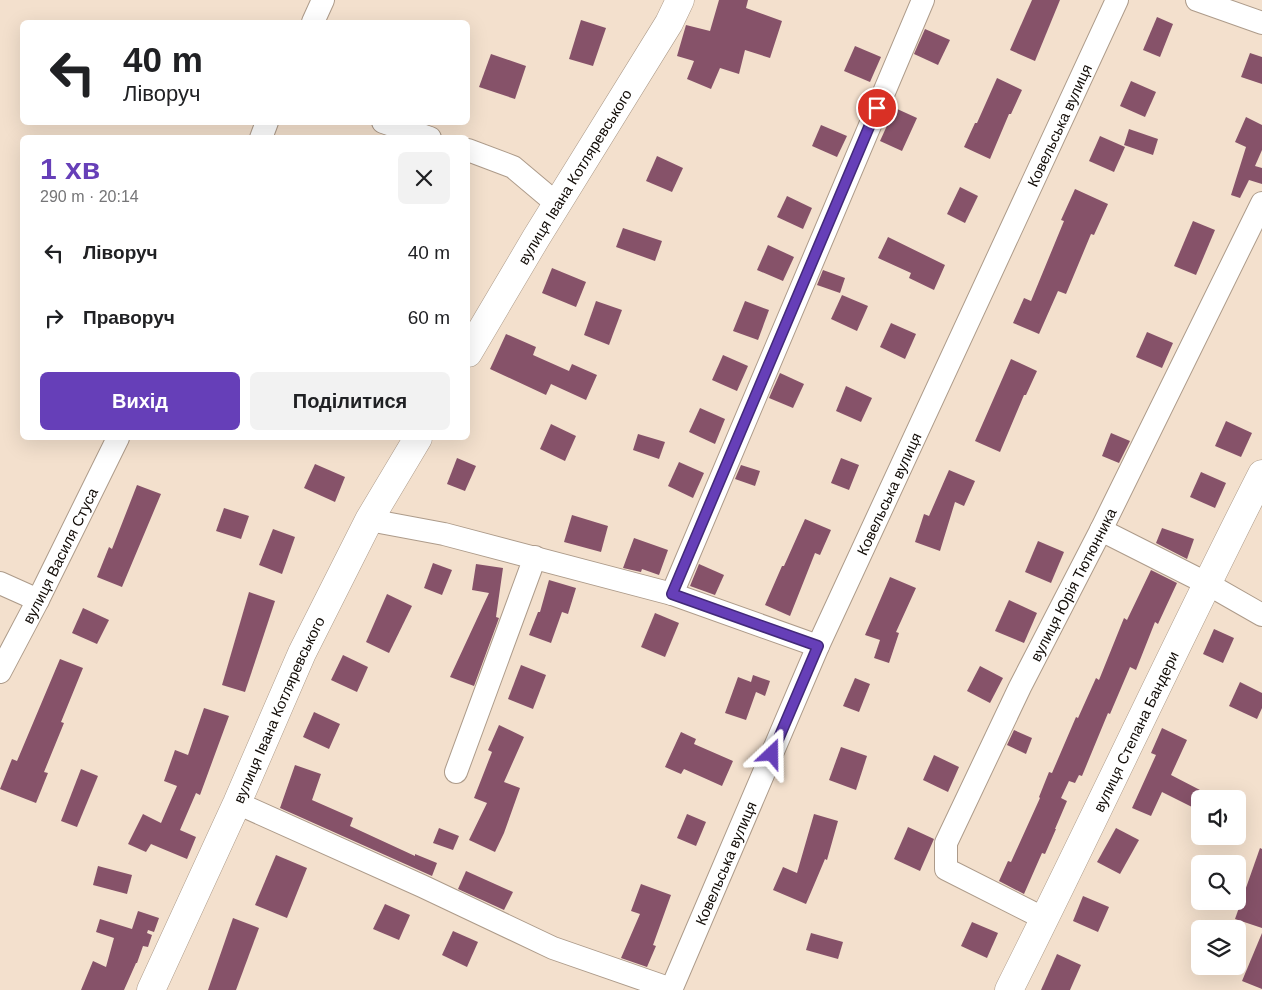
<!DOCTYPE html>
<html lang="uk">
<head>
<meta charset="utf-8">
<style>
  :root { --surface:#fff; --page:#f2f2f2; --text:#202124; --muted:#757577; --accent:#663fb8 }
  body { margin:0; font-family:Helvetica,sans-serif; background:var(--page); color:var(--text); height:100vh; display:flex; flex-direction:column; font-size:19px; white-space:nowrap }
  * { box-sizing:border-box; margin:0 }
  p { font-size:16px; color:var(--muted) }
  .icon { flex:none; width:28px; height:28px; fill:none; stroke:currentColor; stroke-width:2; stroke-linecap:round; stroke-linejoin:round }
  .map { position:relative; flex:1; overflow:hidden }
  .sheet { position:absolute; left:20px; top:135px; width:450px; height:305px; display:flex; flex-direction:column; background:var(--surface); border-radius:8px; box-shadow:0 5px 20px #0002 }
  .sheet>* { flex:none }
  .top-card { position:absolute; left:20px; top:20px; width:450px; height:105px; border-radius:8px; box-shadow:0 5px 20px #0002; background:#fff; color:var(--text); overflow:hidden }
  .tools { position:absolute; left:1191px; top:790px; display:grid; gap:10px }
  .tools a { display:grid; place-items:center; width:55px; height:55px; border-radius:8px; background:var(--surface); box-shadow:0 5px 20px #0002; font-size:25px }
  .pin { position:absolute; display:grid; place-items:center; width:42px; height:42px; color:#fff; margin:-21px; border:2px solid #fff; border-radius:50%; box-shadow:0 1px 5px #0007 }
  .me { position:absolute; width:55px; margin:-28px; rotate:23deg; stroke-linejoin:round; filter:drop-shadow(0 0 4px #0008) }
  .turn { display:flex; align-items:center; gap:18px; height:105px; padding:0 20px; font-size:22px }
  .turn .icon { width:65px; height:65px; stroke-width:2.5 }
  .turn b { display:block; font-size:35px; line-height:42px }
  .round { display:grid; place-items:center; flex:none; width:52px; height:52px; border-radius:8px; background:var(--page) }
  .headline { display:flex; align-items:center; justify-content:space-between; height:85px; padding:0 20px }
  h1 { font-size:30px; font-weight:600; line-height:38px; color:var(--accent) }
  .cta { display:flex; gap:10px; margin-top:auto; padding:10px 20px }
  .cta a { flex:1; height:58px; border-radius:8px; background:var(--accent); color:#fff; font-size:20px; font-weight:600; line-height:58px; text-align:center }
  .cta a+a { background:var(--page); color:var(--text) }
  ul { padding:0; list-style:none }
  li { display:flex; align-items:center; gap:15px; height:65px; padding:0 20px }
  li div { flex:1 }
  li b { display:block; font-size:19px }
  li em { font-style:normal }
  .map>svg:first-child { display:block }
  .building { fill:#865269 }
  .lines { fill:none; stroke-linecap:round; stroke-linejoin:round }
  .street-casing { stroke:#ad9b8a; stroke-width:24 }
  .secondary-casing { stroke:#ad9b8a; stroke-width:29 }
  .street { stroke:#fff; stroke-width:22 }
  .secondary { stroke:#fff; stroke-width:28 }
  .route-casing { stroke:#422978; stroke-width:12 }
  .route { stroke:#663fb8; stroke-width:9 }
  .labels { text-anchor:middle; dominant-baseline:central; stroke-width:4.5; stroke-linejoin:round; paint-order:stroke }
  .street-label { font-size:15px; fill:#110b06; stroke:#fff }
</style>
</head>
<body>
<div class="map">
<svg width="1262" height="990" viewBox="0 0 1262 990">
  <rect width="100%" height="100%" fill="#f3e0cd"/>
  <g class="building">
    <path d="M719 0H748L746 8 782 21 770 58 745 50 739 74 720 68 711 89 687 79 694 61 677 56 686 25 710 31Z"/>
    <path d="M1032 0H1060L1035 61 1010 50Z"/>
    <path d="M1157 17 1173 24 1160 57 1143 50Z"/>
    <path d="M581 20 606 28 593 66 569 59Z"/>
    <path d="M925 29 950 40 938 65 914 54Z"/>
    <path d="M855 46 881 57 870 82 844 71Z"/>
    <path d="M1250 53 1262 57V84L1241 77Z"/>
    <path d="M491 54 526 66 515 99 479 87Z"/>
    <path d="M997 78 1022 90 1011 114H1009L990 159 964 147 975 123H977Z"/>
    <path d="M1131 81 1156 92 1145 117 1120 106Z"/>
    <path d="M895 108 917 118 902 151 880 141Z"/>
    <path d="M1246 117 1262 125V150L1255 166 1262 168V184L1249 180 1240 198 1231 195 1246 147 1235 142Z"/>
    <path d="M821 125 847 136 837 157 812 146Z"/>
    <path d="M1129 129 1158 139 1153 155 1124 145Z"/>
    <path d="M1100 136 1125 147 1114 172 1089 161Z"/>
    <path d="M657 156 683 168 672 192 646 181Z"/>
    <path d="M960 187 978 196 965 223 947 214Z"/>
    <path d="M1075 189 1108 204 1094 235 1091 234 1066 294 1058 291 1039 334 1013 323 1024 298 1031 301 1064 221 1061 220Z"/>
    <path d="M787 196 812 208 803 229 777 217Z"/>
    <path d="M1193 221 1215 230 1196 275 1174 266Z"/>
    <path d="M623 228 662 241 655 261 616 247Z"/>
    <path d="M888 237 945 265 934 290 909 278 911 273 878 258Z"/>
    <path d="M768 245 794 257 783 281 757 270Z"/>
    <path d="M552 268 586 282 576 307 542 293Z"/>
    <path d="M823 270 845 278 840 293 817 285Z"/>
    <path d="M842 295 868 306 857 331 831 319Z"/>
    <path d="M596 301 622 310 609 345 584 335Z"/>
    <path d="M745 301 769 310 758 340 733 331Z"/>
    <path d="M891 323 916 334 905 359 880 347Z"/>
    <path d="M1147 332 1173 343 1162 368 1136 357Z"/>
    <path d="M506 334 536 347 533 355 569 371 572 364 597 375 586 400 551 384 546 395 490 369Z"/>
    <path d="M723 355 748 366 737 391 712 380Z"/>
    <path d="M1011 359 1037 371 1026 395H1024L1000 452 975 441Z"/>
    <path d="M780 373 804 384 793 408 769 398Z"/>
    <path d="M846 386 872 398 861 422 836 411Z"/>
    <path d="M700 408 725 419 715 444 689 432Z"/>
    <path d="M1226 421 1252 433 1241 457 1215 446Z"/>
    <path d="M551 424 576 436 565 461 540 449Z"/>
    <path d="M1111 433 1130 441 1119 463 1102 456Z"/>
    <path d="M638 434 665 442 659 459 633 450Z"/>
    <path d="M457 458 476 466 465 491 447 484Z"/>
    <path d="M841 458 859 465 849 490 831 483Z"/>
    <path d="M679 462 704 473 693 498 668 486Z"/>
    <path d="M315 464 345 477 335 502 304 488Z"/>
    <path d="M741 465 760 471 755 486 735 479Z"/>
    <path d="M949 470 975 481 964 506 955 502 940 551 915 542 924 514 929 516Z"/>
    <path d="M1201 472 1226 483 1215 508 1190 497Z"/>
    <path d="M137 485 161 494 122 587 97 577 109 547 112 549Z"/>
    <path d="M224 508 249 516 241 539 216 531Z"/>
    <path d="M572 515 608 526 601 552 564 542Z"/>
    <path d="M805 519 831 530 820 555 815 553 790 616 765 605 782 566H784Z"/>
    <path d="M1162 528 1194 539 1187 559 1156 543Z"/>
    <path d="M273 529 295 537 282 574 259 565Z"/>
    <path d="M634 538 668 550 659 575 642 569 641 572 623 568Z"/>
    <path d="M1038 541 1064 552 1051 583 1025 572Z"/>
    <path d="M433 563 452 570 442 595 424 588Z"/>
    <path d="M476 564 503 568 496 617 499 618 474 686 450 677 489 593 472 590Z"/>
    <path d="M699 564 724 575 715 595 690 586Z"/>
    <path d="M1151 570 1177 583 1158 624 1155 622 1136 670 1130 667 1110 714 1108 713 1082 776 1079 775 1075 783 1069 781 1061 798 1067 801 1055 829H1056L1045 854 1042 853 1024 894 999 881 1008 861 1011 862 1040 798 1039 797 1049 772 1052 773 1076 717 1078 718 1096 678 1099 680 1124 618 1127 620Z"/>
    <path d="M890 577 916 588 896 632 899 633 889 663 874 658 880 640 865 635Z"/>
    <path d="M549 580 576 588 568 614 562 612 551 643 529 635 538 612H540Z"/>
    <path d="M249 592 275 601 245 692 222 685Z"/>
    <path d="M387 594 412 606 389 653 366 642Z"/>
    <path d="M1009 600 1037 613 1024 643 995 631Z"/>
    <path d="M83 608 109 620 97 644 72 633Z"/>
    <path d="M655 613 679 623 665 657 641 647Z"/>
    <path d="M1214 629 1234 638 1223 663 1203 654Z"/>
    <path d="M343 655 368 667 357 692 331 680Z"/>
    <path d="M60 659 83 668 61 722 64 723 44 772 48 773 36 803 0 789 12 759 17 761Z"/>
    <path d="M521 665 546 675 533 709 508 699Z"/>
    <path d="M980 666 1003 678 990 703 967 691Z"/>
    <path d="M753 675 770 681 765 696 756 692 746 720 725 713 738 677 751 682Z"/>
    <path d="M855 678 870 684 859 712 843 706Z"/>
    <path d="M1240 682 1262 693V708L1257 719 1229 706Z"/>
    <path d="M204 708 229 716 200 795 196 793 180 830 196 837 187 859 151 844 146 852 128 844 143 814 161 823 177 786 164 781 175 750 188 755Z"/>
    <path d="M314 712 340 724 329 749 303 737Z"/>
    <path d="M499 725 524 737 504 782 520 788 504 833 495 852 469 840 487 803 474 798 492 752 488 750Z"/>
    <path d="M1162 728 1187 740 1171 775 1200 790V811L1162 792 1151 816 1132 808 1156 755 1151 753Z"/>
    <path d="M1014 730 1032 738 1026 754 1007 745Z"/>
    <path d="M681 732 696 739 694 744 733 761 722 786 684 769 681 774 665 767Z"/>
    <path d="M841 747 867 756 856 790 829 780Z"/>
    <path d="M934 755 959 767 948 792 923 780Z"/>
    <path d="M295 765 321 774 312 800 353 818 350 826 415 856V854L437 863 432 876 280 808Z"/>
    <path d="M81 769 98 776 77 827 61 821Z"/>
    <path d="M687 814 706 822 696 846 677 838Z"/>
    <path d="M814 814 838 821 827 860 825 859 806 904 773 890 783 867 797 873Z"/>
    <path d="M908 827 934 839 920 871 894 859Z"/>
    <path d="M439 828 459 836 453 850 433 843Z"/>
    <path d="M1116 828 1139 840 1120 874 1097 862Z"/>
    <path d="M1260 848 1262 849V928L1235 919Z"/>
    <path d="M276 855 307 868 287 918 255 905Z"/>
    <path d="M98 866 132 875 127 894 93 885Z"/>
    <path d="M466 871 513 892 504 910 458 889Z"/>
    <path d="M641 884 671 895 653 945 656 946 647 967 621 958 640 914 631 911Z"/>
    <path d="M1083 896 1109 907 1098 932 1073 921Z"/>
    <path d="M385 904 410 915 399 940 373 929Z"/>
    <path d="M138 911 159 918 154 932 148 930 147 933 152 935 148 947 143 946 137 963H136L124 990H81L93 961 106 967 114 938 96 932 100 919 132 929Z"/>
    <path d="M233 918 259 928 236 990H208Z"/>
    <path d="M972 922 998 933 987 958 961 946Z"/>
    <path d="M453 931 478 942 467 967 442 955Z"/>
    <path d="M811 933 843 942 838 959 806 950Z"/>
    <path d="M1262 933V989L1242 981Z"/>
    <path d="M1057 954 1081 965 1070 990H1041Z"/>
  </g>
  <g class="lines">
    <g class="street-casing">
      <g id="street">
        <path d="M1197 0 1262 23"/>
        <path d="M313 22 323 0"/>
        <path d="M383 122 430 138"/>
        <path d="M261 138 267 122"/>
        <path d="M468 150 513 167 557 204"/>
        <path d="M369 520 444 534 672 594 818 646"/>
        <path d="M1101 530 1206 583 1262 615"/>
        <path d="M0 583 38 600"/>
        <path d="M672 594 923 0"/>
        <path id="s1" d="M0 672 38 600 118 438"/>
        <path d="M456 772 535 557"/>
        <path d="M237 803 422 886 553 948 671 989"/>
        <path id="s2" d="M1045 919 946 869V843L1020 687 1101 530 1262 203"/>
        <path id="s3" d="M671 990 818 646 1117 0"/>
      </g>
    </g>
    <g class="secondary-casing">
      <g id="secondary">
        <path id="s4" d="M468 353 536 238 669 23 680 0"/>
        <path id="s5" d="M151 990 237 803 302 653 369 520 418 438"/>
        <path id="s6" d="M1009 990C1095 819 1175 645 1262 474"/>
      </g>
    </g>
    <use href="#street" class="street"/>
    <use href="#secondary" class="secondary"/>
  </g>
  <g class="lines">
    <g class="route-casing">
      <path id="route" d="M772 754 818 646 672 594 877 108"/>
    </g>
    <use href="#route" class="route"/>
  </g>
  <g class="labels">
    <g class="street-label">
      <text stroke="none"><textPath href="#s3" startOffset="948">Ковельська вулиця</textPath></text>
      <text stroke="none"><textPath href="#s4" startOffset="206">вулиця Івана Котляревського</textPath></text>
      <text stroke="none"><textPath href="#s3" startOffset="542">Ковельська вулиця</textPath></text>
      <text stroke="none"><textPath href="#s1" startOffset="131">вулиця Василя Стуса</textPath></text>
      <text stroke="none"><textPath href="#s2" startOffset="425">вулиця Юрія Тютюнника</textPath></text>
      <text stroke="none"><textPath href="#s5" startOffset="308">вулиця Івана Котляревського</textPath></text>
      <text stroke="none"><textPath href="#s6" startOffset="288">вулиця Степана Бандери</textPath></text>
      <text stroke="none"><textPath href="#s3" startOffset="138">Ковельська вулиця</textPath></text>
    </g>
  </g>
</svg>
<div class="tools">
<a><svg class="icon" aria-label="sound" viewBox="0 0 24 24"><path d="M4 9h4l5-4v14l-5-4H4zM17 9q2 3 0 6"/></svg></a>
<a><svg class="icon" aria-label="search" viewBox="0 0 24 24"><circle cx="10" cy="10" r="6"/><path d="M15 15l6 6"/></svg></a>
<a><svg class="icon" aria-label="layers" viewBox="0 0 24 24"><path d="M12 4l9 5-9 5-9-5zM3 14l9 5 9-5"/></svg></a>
</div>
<div class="pin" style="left:877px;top:108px;background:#d93025"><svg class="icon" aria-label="arrive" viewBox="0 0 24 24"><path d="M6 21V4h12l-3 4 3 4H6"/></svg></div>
<svg class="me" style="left:772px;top:754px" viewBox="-20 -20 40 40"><path d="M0-17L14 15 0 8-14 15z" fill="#663fb8" stroke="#fff" stroke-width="4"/></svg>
<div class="top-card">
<div class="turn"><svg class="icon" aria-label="left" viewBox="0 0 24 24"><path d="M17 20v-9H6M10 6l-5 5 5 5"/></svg><div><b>40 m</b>Ліворуч</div></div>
</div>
<section class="sheet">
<div class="headline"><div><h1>1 хв</h1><p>290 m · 20:14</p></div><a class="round"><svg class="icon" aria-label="close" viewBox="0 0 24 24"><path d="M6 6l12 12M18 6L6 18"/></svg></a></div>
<ul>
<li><svg class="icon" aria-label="left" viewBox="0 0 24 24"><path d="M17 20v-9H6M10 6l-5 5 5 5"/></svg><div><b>Ліворуч</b></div><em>40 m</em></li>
<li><svg class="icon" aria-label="right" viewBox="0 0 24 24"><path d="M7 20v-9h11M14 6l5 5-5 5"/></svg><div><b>Праворуч</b></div><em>60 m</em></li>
</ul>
<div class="cta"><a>Вихід</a><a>Поділитися</a></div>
</section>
</div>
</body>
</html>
